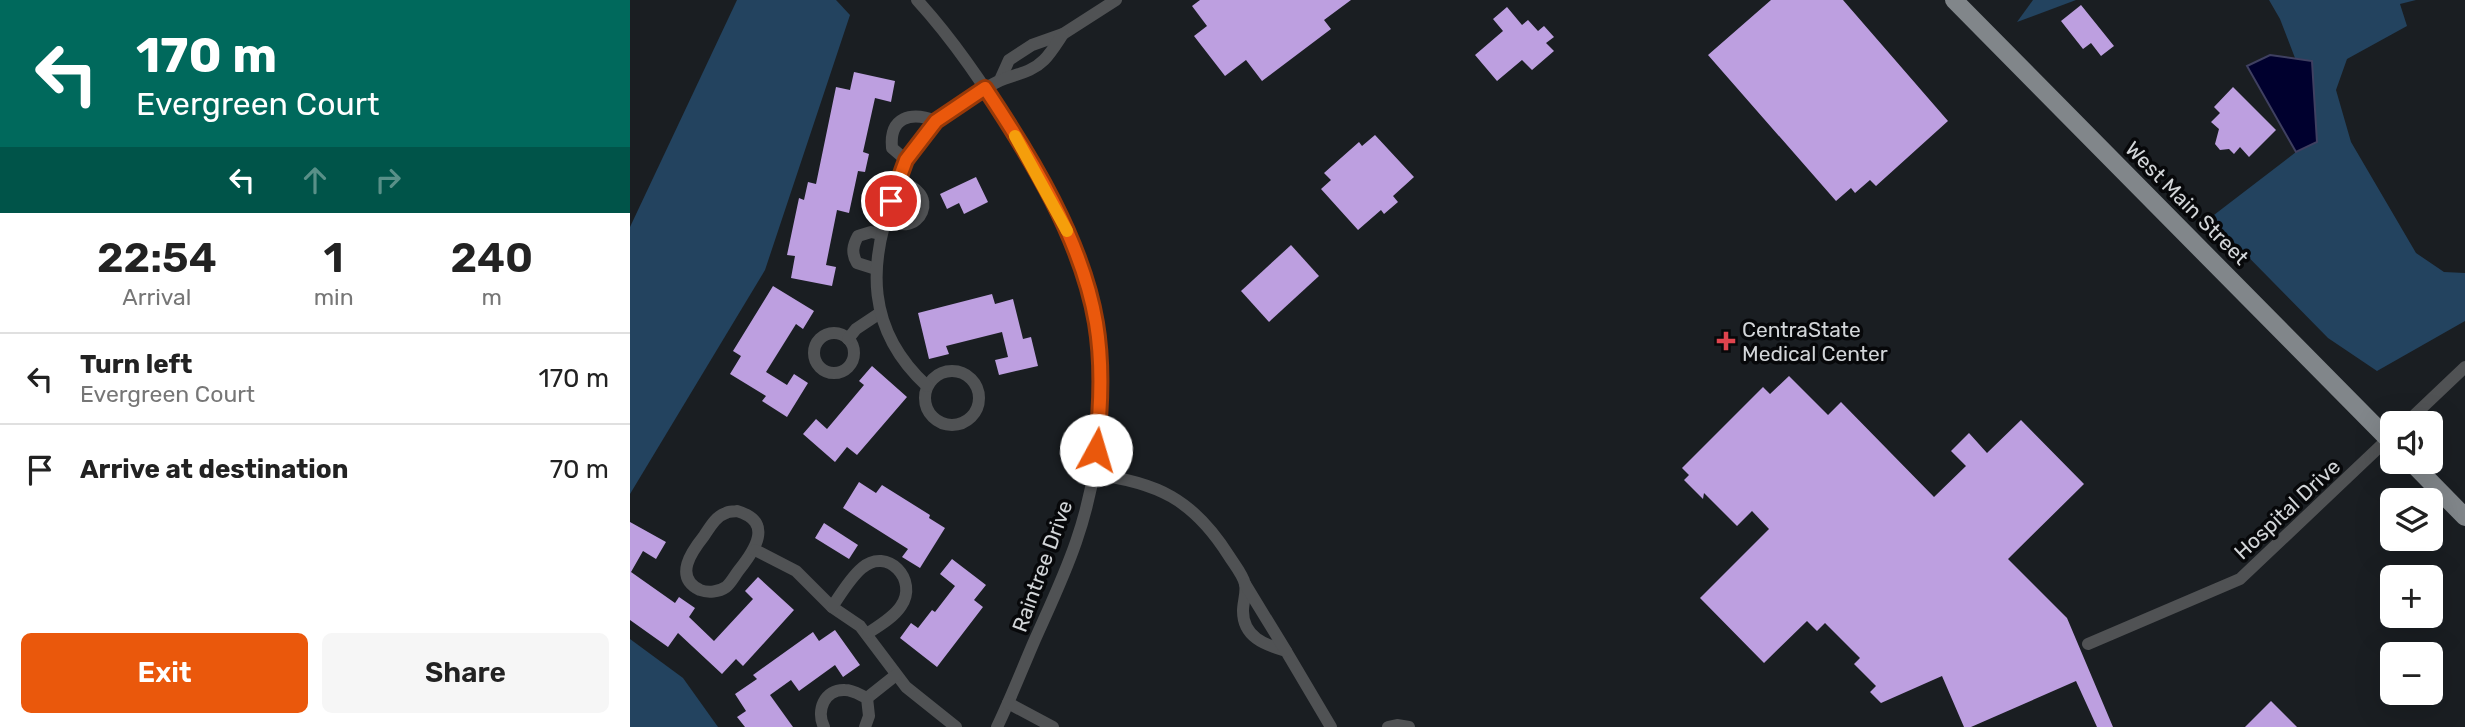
<!DOCTYPE html>
<html lang="en">
<head>
<meta charset="utf-8">
<style>
  :root { --surface:#fff; --page:#f6f6f6; --text:#222; --muted:#767676; --line:#e0e0e0; --accent:#ea580c }
  body { margin:0; font-family:Rubik,sans-serif; background:var(--page); color:var(--text); height:100vh; display:flex; flex-direction:column; font-size:26px; white-space:nowrap }
  * { box-sizing:border-box; margin:0 }
  p { font-size:23px; color:var(--muted) }
  .icon { flex:none; width:38px; height:38px; fill:none; stroke:currentColor; stroke-width:2; stroke-linecap:round; stroke-linejoin:round }
  .map { position:relative; flex:1; overflow:hidden }
  .side { display:flex; flex-direction:column; background:var(--surface); width:630px }
  .side>* { flex:none }
  .banner { background:#00695c; color:#fff; overflow:hidden }
  .fabs { position:absolute; left:1750px; top:411px; display:grid; gap:14px }
  .fabs a { display:grid; place-items:center; width:63px; height:63px; border-radius:10px; background:var(--surface); box-shadow:0 7px 28px #0002; font-size:35px }
  .pin { position:absolute; display:grid; place-items:center; width:60px; height:60px; color:#fff; margin:-30px; border:4px solid #fff; border-radius:50%; box-shadow:0 2px 7px #0007 }
  .me { position:absolute; width:77px; margin:-38px; rotate:6deg; stroke-linejoin:round; filter:drop-shadow(0 0 5px #0008) }
  .turn { display:flex; align-items:center; gap:24px; height:147px; padding:0 21px; font-size:32px }
  .turn .icon { width:91px; height:91px; stroke-width:2.5 }
  .turn b { display:block; font-size:49px; line-height:60px }
  .lanes { display:flex; align-items:center; height:66px; padding:0 21px; background:#0003; justify-content:center; gap:35px; direction:ltr }
  .lanes .off { opacity:.35 }
  .eta { display:flex; justify-content:space-evenly; align-items:center; height:119px; text-align:center }
  .eta b { font-size:42px; font-weight:600; line-height:49px }
  .primary-button { display:flex; gap:14px; margin-top:auto; padding:14px 21px }
  .primary-button a { flex:1; height:80px; border-radius:10px; background:var(--accent); color:#fff; font-size:28px; font-weight:600; line-height:80px; text-align:center }
  .primary-button a+a { background:var(--page); color:var(--text) }
  ul { padding:0; list-style:none }
  li { display:flex; align-items:center; gap:21px; height:91px; padding:0 21px; border-top:2px solid var(--line) }
  li div { flex:1 }
  li b { display:block; font-size:26px }
  li em { font-style:normal }
  main { display:flex; flex:1; min-height:0 }
  .map>svg:first-child { display:block }
  .green { fill:#23435f }
  .water { fill:#00002e; stroke:#3f4061; stroke-width:2 }
  .building { fill:#bd9fe0 }
  .lines { fill:none; stroke-linecap:round; stroke-linejoin:round }
  .minor { stroke:#505254; stroke-width:12 }
  .primary { stroke:#81868a; stroke-width:18 }
  .route-casing { stroke:#983908; stroke-width:18 }
  .route { stroke:#ea580c; stroke-width:12 }
  .slow { stroke:#f59e0b; stroke-width:12 }
  .health-dot { fill:#e0444e; stroke:#07080a; stroke-width:2.5 }
  .labels { text-anchor:middle; dominant-baseline:central; stroke-width:7; stroke-linejoin:round; paint-order:stroke }
  .street-label { font-size:21px; fill:#d2d5d8; stroke:#07080a }
  .poi-label { font-size:21px; fill:#d2d5d8; stroke:#07080a; text-anchor:start }
</style>
</head>
<body>
<main>
<section class="side">
<div class="banner">
<div class="turn"><svg class="icon" aria-label="left" viewBox="0 0 24 24"><path d="M17 20v-9H6M10 6l-5 5 5 5"/></svg><div><b>170 m</b>Evergreen Court</div></div>
<div class="lanes"><svg class="icon" aria-label="left" viewBox="0 0 24 24"><path d="M17 20v-9H6M10 6l-5 5 5 5"/></svg><svg class="icon off" aria-label="ahead" viewBox="0 0 24 24"><path d="M12 20V5M6 11l6-6 6 6"/></svg><svg class="icon off" aria-label="right" viewBox="0 0 24 24"><path d="M7 20v-9h11M14 6l5 5-5 5"/></svg></div>
</div>
<div class="eta">
<div><b>22:54</b><p>Arrival</p></div>
<div><b>1</b><p>min</p></div>
<div><b>240</b><p>m</p></div>
</div>
<ul>
<li><svg class="icon" aria-label="left" viewBox="0 0 24 24"><path d="M17 20v-9H6M10 6l-5 5 5 5"/></svg><div><b>Turn left</b><p>Evergreen Court</p></div><em>170 m</em></li>
<li><svg class="icon" aria-label="arrive" viewBox="0 0 24 24"><path d="M6 21V4h12l-3 4 3 4H6"/></svg><div><b>Arrive at destination</b></div><em>70 m</em></li>
</ul>
<div class="primary-button"><a>Exit</a><a>Share</a></div>
</section>
<div class="map">
<svg width="1835" height="727" viewBox="0 0 1835 727">
  <rect width="100%" height="100%" fill="#1a1e22"/>
  <g class="green">
    <path d="M107 0H206L220 15 135 270 0 494V227Z"/>
    <path d="M1403 0H1446L1387 22Z"/>
    <path d="M1639 0H1786L1770 4 1777 26 1717 59 1706 90 1721 142 1786 253 1814 272 1835 273V321L1747 371 1698 338 1580 218 1666 152 1687 141 1682 61 1665 58 1650 19Z"/>
    <path d="M0 639 53 678 88 727H0Z"/>
  </g>
  <path class="water" d="M1640 55 1682 61 1687 142 1666 152 1617 66Z"/>
  <g class="building">
    <path d="M570 0H721L694 20 701 29 632 81 616 60 595 76 564 36 577 26 562 6Z"/>
    <path d="M1141 0H1213L1318 121 1246 186 1240 180 1225 193 1221 188 1206 201 1078 55Z"/>
    <path d="M1451 5 1484 46 1471 56 1461 43 1453 49 1431 21Z"/>
    <path d="M877 7 892 25 898 20 908 31 914 26 924 37 916 43 924 51 902 70 892 60 867 81 845 55 873 31 863 19Z"/>
    <path d="M224 72 265 81 261 102 245 98 233 152 239 154 235 172 228 171 219 213 207 210 196 265 206 267 202 286 161 278 165 256 157 255 169 198 174 200 178 182 186 184 206 87 220 90Z"/>
    <path d="M1603 87 1646 130 1619 157 1610 147 1604 154 1599 149 1590 150 1585 144 1589 129 1581 122 1590 113 1584 107Z"/>
    <path d="M745 135 784 177 763 196 768 202 754 214 751 210 728 230 691 189 701 180 694 173 729 142 732 146Z"/>
    <path d="M346 177 358 202 334 214 329 203 317 209 310 194Z"/>
    <path d="M661 245 689 276 639 322 611 291Z"/>
    <path d="M143 286 184 311 173 329 166 324 136 372 157 385 164 374 178 383 157 417 132 401 136 396 100 374 111 356 103 351Z"/>
    <path d="M362 294 365 304 383 299 393 339 401 337 408 366 369 375 365 360 378 357 372 332 316 346 319 354 299 359 288 313Z"/>
    <path d="M242 366 277 397 227 455 217 447 205 462 173 434 186 419 197 429 234 385 229 381Z"/>
    <path d="M1159 376 1198 415 1211 402 1304 497 1336 466 1321 451 1339 433 1357 453 1391 420 1454 484 1378 559 1437 618 1483 727H1467L1446 681 1341 727H1334L1312 676 1251 703 1240 692 1246 686 1224 664 1230 658 1195 623 1187 631 1177 621 1134 663 1070 598 1139 529 1122 511 1107 526 1074 493 1073 499 1054 480 1059 475 1052 468 1133 387 1140 394Z"/>
    <path d="M229 482 246 493 252 485 300 515 299 518 315 528 290 568 272 557 278 549 213 508Z"/>
    <path d="M0 522 36 542 26 559 13 551 1 572 45 603 49 597 65 608 59 617 84 641 123 599 115 591 128 577 164 610 113 666 106 659 92 674 48 633 38 647 0 620Z"/>
    <path d="M194 523 228 545 219 559 185 538Z"/>
    <path d="M322 559 356 585 344 600 353 607 307 667 270 638 281 623 288 628 302 610 305 612 325 586 310 574Z"/>
    <path d="M205 630 230 665 213 677 205 665 169 691 161 680 140 695 163 727H115L107 717 116 711 105 694 127 679 123 675 183 632 189 641Z"/>
    <path d="M1641 701 1667 727H1615Z"/>
  </g>
  <g class="lines">
    <g class="minor">
      <path d="M287 0C330 47 365 101 397 156 421 199 445 242 459 290 481 366 472 467 446 542 434 577 418 610 403 644 391 672 380 700 367 727"/>
      <path d="M370 80 379 60 402 45 433 34 486 0"/>
      <path d="M276 160 262 148C259 117 281 111 306 121"/>
      <path d="M254 220C261 222 270 225 277 224 291 222 299 204 289 193 284 186 276 185 269 182"/>
      <path d="M246 269 227 263C221 253 223 245 228 236L241 232 250 234"/>
      <circle cx="204" cy="353" r="20"/>
      <path d="M218 339 226 329 250 313"/>
      <circle cx="322" cy="398" r="27"/>
      <path d="M297 386C236 330 237 264 265 192 275 166 284 144 305 123 319 108 348 91 367 82 383 74 400 74 414 60 421 53 427 43 433 34"/>
      <path d="M1775 424 1835 367"/>
      <path d="M462 474C527 482 563 499 599 556 604 564 613 575 615 584 617 592 613 602 613 611 613 637 635 645 656 651L701 727"/>
      <path d="M107 511C144 522 125 550 109 570 105 575 101 583 96 587 89 592 78 593 70 590 43 577 62 551 74 536 80 527 86 516 96 513 99 511 103 512 107 511Z"/>
      <path d="M125 550 166 571 202 607 230 626 276 687 326 727"/>
      <path d="M615 584 656 651"/>
      <path d="M202 607C211 594 220 578 232 568 257 546 289 580 271 606 264 617 249 626 238 633"/>
      <path d="M1458 644 1610 579 1762 435"/>
      <path d="M237 698 266 675"/>
      <path d="M378 703 423 727"/>
      <path d="M194 727C186 711 194 689 215 690 223 690 230 695 237 698L239 716 235 727"/>
      <path d="M758 727 767 725 779 727"/>
    </g>
    <g class="primary">
      <path d="M1324 0 1762 443"/>
      <path d="M1781 462 1835 517"/>
    </g>
  </g>
  <g class="lines">
    <g class="route-casing">
      <path id="route" d="M261 201 276 160 306 121 355 88C401 157 452 240 466 323 473 365 471 408 466 450"/>
    </g>
    <use href="#route" class="route"/>
    <path class="slow" d="M385 136 437 231"/>
  </g>
  <path class="health-dot" d="M1092.5 330.5h7v7h7v7h-7v7h-7v-7h-7v-7h7z"/>
  <g class="labels">
    <g class="street-label">
      <text transform="translate(1557 203) rotate(45)">West Main Street</text>
      <text transform="translate(1657 509) rotate(-43)">Hospital Drive</text>
      <text transform="translate(412 566) rotate(-70)">Raintree Drive</text>
    </g>
    <g class="poi-label">
      <text x="1112" y="329">CentraState<tspan x="1112" dy="24">Medical Center</tspan></text>
    </g>
  </g>
</svg>
<div class="fabs">
<a><svg class="icon" aria-label="sound" viewBox="0 0 24 24"><path d="M4 9h4l5-4v14l-5-4H4zM17 9q2 3 0 6"/></svg></a>
<a><svg class="icon" aria-label="layers" viewBox="0 0 24 24"><path d="M12 4l9 5-9 5-9-5zM3 14l9 5 9-5"/></svg></a>
<a>+</a>
<a>−</a>
</div>
<div class="pin" style="left:261px;top:201px;background:#d93025"><svg class="icon" aria-label="arrive" viewBox="0 0 24 24"><path d="M6 21V4h12l-3 4 3 4H6"/></svg></div>
<svg class="me" style="left:466px;top:450px" viewBox="-20 -20 40 40"><circle r="19" fill="#fff"/><path d="M0-13L10 11 0 6-10 11z" fill="#ea580c"/></svg>
</div>
</main>
</body>
</html>
